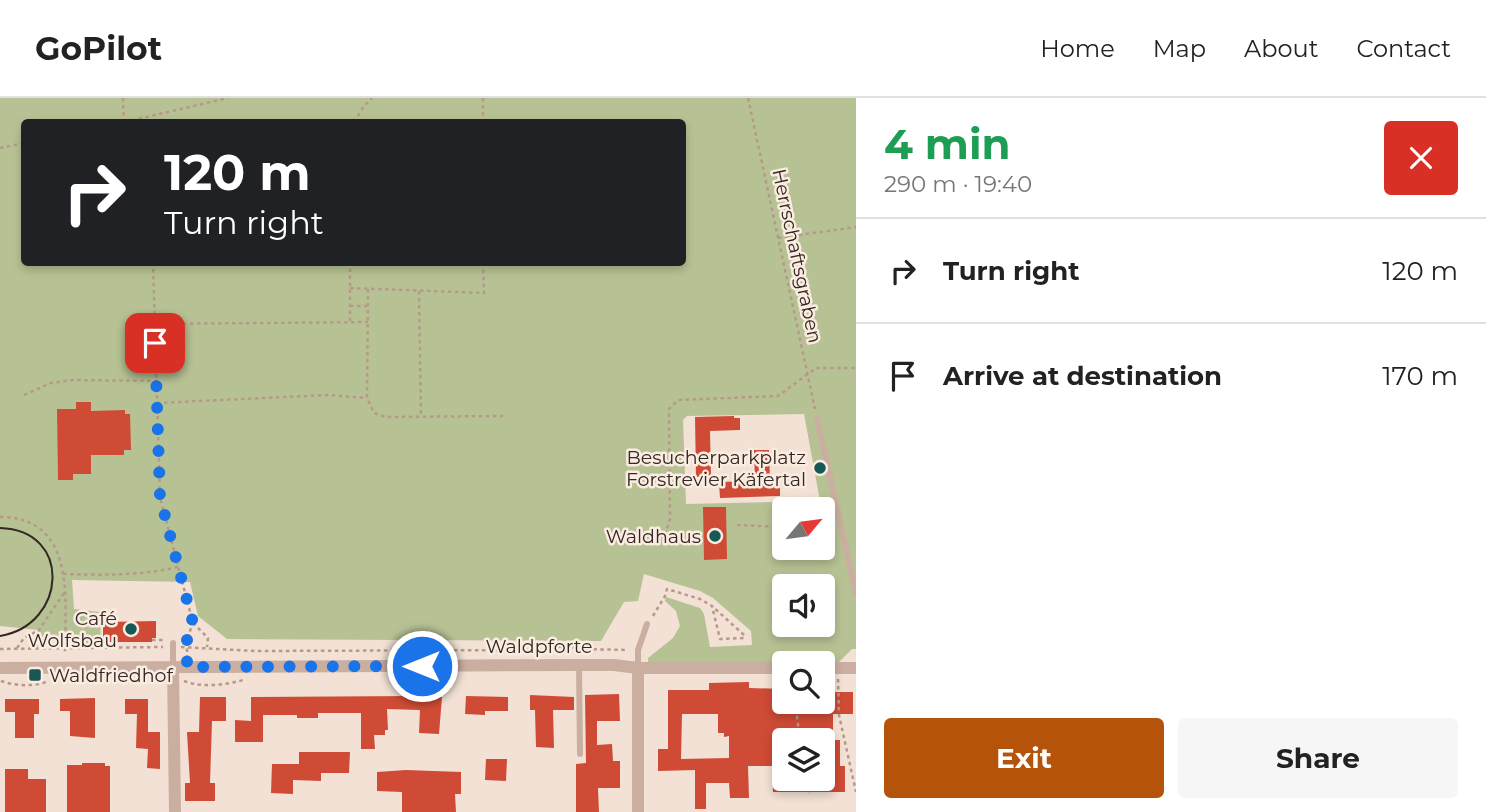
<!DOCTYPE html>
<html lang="en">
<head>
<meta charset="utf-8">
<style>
  :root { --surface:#fff; --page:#f6f6f6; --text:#222; --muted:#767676; --line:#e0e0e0; --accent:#b45309 }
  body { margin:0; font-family:Montserrat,sans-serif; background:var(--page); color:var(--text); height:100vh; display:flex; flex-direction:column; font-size:26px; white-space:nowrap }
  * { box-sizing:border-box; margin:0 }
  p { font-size:23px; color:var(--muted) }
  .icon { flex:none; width:38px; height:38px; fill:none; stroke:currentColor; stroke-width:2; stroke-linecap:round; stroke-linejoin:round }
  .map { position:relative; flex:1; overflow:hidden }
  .panel { display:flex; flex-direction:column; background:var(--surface); width:630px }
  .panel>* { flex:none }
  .top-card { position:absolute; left:21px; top:21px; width:665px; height:147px; border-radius:7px; box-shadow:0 4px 10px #0003; background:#202124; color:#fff; overflow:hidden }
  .needle { width:46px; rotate:61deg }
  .controls { position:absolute; left:772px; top:399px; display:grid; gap:14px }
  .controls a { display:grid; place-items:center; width:63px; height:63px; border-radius:7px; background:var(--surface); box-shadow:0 4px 10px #0003; font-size:35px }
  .pin { position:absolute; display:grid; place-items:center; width:60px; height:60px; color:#fff; margin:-30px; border-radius:14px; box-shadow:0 4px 10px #0006 }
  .me { position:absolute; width:77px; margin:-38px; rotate:270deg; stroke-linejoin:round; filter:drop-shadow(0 0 5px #0008) }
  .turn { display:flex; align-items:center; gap:24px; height:147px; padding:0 28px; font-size:32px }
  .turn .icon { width:91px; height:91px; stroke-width:2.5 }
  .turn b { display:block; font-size:49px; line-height:60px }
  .round { display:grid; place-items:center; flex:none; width:74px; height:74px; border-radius:7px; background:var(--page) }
  .summary { display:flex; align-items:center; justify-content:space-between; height:119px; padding:0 28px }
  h1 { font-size:42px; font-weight:700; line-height:52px; color:#1e9e55 }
  .button { display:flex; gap:14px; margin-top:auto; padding:14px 28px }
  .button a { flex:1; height:80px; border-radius:7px; background:var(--accent); color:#fff; font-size:28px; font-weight:700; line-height:80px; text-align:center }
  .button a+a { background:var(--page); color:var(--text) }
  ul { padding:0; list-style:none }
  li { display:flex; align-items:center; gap:21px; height:105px; padding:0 28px; border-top:2px solid var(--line) }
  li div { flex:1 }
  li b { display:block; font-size:26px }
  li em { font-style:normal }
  header { display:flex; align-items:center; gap:42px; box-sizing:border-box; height:98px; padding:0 35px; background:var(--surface); border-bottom:2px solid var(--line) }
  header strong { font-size:33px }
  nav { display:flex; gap:38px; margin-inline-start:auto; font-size:24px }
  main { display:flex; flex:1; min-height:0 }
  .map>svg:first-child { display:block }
  .green { fill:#b7c294; fill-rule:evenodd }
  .building { fill:#cf4b35; fill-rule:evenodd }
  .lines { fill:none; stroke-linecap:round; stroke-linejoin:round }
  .path { stroke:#b6998a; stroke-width:2.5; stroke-dasharray:3.5 3.5; stroke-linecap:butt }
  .service { stroke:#caafa0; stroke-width:6 }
  .minor { stroke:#caafa0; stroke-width:12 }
  .tram { stroke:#342724; stroke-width:2 }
  .route { stroke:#1a73e8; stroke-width:12; stroke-dasharray:0 21.6 }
  .poi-dot { fill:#175755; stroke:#faece0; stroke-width:2.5 }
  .labels { text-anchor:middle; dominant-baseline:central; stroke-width:5; stroke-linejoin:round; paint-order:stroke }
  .street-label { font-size:19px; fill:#342724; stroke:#faece0 }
  .poi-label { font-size:19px; fill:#342724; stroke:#faece0; text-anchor:end }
</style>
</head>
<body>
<header>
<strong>GoPilot</strong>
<nav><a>Home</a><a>Map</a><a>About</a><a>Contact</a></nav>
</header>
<main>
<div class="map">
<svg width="856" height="714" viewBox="0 0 856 714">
  <rect width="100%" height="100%" fill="#f2e1d4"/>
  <path class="green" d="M0 0H856V551H852L839 564H648V560L673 540 680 528 676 513 665 503 666 499 700 510 704 516 710 549 752 547 751 533 713 500 700 493 644 476 638 503 624 504 601 543 227 541 198 518 190 484 72 482 74 511 100 514 101 546 40 542 39 532 0 528ZM24 24H682V164H24ZM804 316 820 403 686 406 683 322 687 318ZM784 411H822V450H784ZM784 488H822V527H784Z"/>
  <g class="building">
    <path d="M76 304H91V313L125 312V316H130L131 352H124V357H91V376H73V382H58L57 311H76Z"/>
    <path d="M734 318V320H740V332L710 333 711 379H696L695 319Z"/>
    <path d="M754 352H769L770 383H780V398L720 400 719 384 755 383Z"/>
    <path d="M703 409H726L727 461 704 462Z"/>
    <path d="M156 523V540H152V544H103V524Z"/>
    <path d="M749 584V590L784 591V604L789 605 822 604V594H853V616H833V642H840V668H845V694H773L772 668H748L749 700H730L729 685H706V711H695V672L658 673V651H668V592H709V585ZM682 616H718V635H724V639L729 638V660L681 661ZM784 642H822V683L784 681Z"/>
    <path d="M619 596 620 623H597V647L612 646 613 663H620V690H598L599 714H576V666L586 665 585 597Z"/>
    <path d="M530 597 574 599V612H553L554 650 536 649 535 612H530Z"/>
    <path d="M414 598 442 599 439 636 419 635 420 612 387 611 388 632H385V637H374L375 651H361V615H318V620H297V617H263V644H235V622L251 623V599Z"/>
    <path d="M466 598 508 599V613H485V617L465 616Z"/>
    <path d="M200 599H226V623H212L210 685H215V703H185V685H190L187 634H199Z"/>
    <path d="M95 600V640L70 638V613H60V601Z"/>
    <path d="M5 601H39V616H34V640H15V614H5Z"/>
    <path d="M125 601H148V634H160V671L147 670 148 651 136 650 137 616H125Z"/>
    <path d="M299 654H350L349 675H321V683L293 682V696L271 695 272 666H299Z"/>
    <path d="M486 661H507L506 683 485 682Z"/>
    <path d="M82 665H105V668H110V714H67V667H82Z"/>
    <path d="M5 671H28V681H46V714H5Z"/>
    <path d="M406 672 461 674V696H455L456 714H402V694L377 693V674Z"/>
  </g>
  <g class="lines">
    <g class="path">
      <path d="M123 0 124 24"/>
      <path d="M483 0V24"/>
      <path d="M748 0 815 311"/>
      <path d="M125 24 228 0"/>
      <path d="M354 24 364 8 372 0"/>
      <path d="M0 50 24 45"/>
      <path d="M778 140 856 129"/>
      <path d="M153 164 160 399 193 525 187 541V558"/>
      <path d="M350 190 484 195 483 164"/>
      <path d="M368 191 367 300 374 315 386 319 505 318"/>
      <path d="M419 193 421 319"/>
      <path d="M350 208H368"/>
      <path d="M350 223V164"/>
      <path d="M155 226 368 224"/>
      <path d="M24 297 51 285 73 282 157 283"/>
      <path d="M157 305 328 297 367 300"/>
      <path d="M0 419C77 419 65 504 65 556"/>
      <path d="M737 427 784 429"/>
      <path d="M665 437 670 421 669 311 678 302 778 298 816 270H856"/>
      <path d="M63 476C103 477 139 478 178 469"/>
      <path d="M653 518 665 498 667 491 700 501 712 508 720 541 744 540V537L712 508"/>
      <path d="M193 525 208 540 207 549"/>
      <path d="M152 542H163"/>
      <path d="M181 549 255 553 541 552 564 548 583 551 628 552"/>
      <path d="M17 550 24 540 39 532 64 495"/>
      <path d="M36 550 39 532"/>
      <path d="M0 551 163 549"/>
      <path d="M838 581 839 617 856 694"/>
      <path d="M1 583C16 588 34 589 49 583"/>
      <path d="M184 583C202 590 225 587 243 582"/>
      <path d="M795 604 800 642"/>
      <path d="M806 681 809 695"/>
    </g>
    <g class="service">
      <path d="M817 321 856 496"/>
      <path d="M579 567 580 656"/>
      <path d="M173 569V545"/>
      <path d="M638 570V552L647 526"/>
    </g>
    <g class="minor">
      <path d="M173 569 175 714"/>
      <path d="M0 570 579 567H614L638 570H784"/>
      <path d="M638 570V714"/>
      <path d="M822 570H856"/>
    </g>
    <path class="tram" d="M0 430C73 432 67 527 0 538"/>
  </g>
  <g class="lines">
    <path class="route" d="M155 245 160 399 193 525 187 541V569L422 568"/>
  </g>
  <g class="poi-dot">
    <circle cx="820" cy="370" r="7"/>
    <circle cx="715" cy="438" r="7"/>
    <circle cx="131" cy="531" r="7"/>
    <rect x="28" y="570" width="14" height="14" rx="3.5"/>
  </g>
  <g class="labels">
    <g class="street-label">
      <text transform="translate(797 158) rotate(78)">Herrschaftsgraben</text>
      <text x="539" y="548">Waldpforte</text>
    </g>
    <g class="poi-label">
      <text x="806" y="359">Besucherparkplatz<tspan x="806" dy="22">Forstrevier Käfertal</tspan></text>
      <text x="701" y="438">Waldhaus</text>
      <text x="117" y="520">Café<tspan x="117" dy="22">Wolfsbau</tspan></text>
      <text x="49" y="577" text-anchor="start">Waldfriedhof</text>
    </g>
  </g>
</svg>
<div class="controls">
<a><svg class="needle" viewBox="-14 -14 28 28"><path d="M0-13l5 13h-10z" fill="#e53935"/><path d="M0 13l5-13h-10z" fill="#767676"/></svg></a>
<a><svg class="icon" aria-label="sound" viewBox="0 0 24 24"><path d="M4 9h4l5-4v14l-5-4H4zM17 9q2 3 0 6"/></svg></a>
<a><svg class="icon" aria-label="search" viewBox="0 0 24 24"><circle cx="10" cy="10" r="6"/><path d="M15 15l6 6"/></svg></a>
<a><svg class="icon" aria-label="layers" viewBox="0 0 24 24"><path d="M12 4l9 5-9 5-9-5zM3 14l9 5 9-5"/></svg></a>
</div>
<div class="pin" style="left:155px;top:245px;background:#d93025"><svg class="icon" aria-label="arrive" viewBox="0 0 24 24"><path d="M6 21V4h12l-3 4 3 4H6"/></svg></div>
<svg class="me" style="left:422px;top:568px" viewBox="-20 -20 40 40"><circle r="17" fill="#1a73e8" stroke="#fff" stroke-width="3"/><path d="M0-11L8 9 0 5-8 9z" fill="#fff"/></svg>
<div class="top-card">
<div class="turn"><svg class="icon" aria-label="right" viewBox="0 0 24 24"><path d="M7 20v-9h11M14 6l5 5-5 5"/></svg><div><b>120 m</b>Turn right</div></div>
</div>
</div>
<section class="panel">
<div class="summary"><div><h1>4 min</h1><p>290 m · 19:40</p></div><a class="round" style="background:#d93025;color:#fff"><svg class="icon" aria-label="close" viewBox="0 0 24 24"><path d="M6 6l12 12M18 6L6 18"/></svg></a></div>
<ul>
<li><svg class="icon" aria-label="right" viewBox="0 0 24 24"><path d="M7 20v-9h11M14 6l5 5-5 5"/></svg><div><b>Turn right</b></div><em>120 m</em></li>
<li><svg class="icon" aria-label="arrive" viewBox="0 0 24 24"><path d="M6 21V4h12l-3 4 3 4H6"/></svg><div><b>Arrive at destination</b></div><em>170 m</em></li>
</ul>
<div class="button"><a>Exit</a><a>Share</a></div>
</section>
</main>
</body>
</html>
